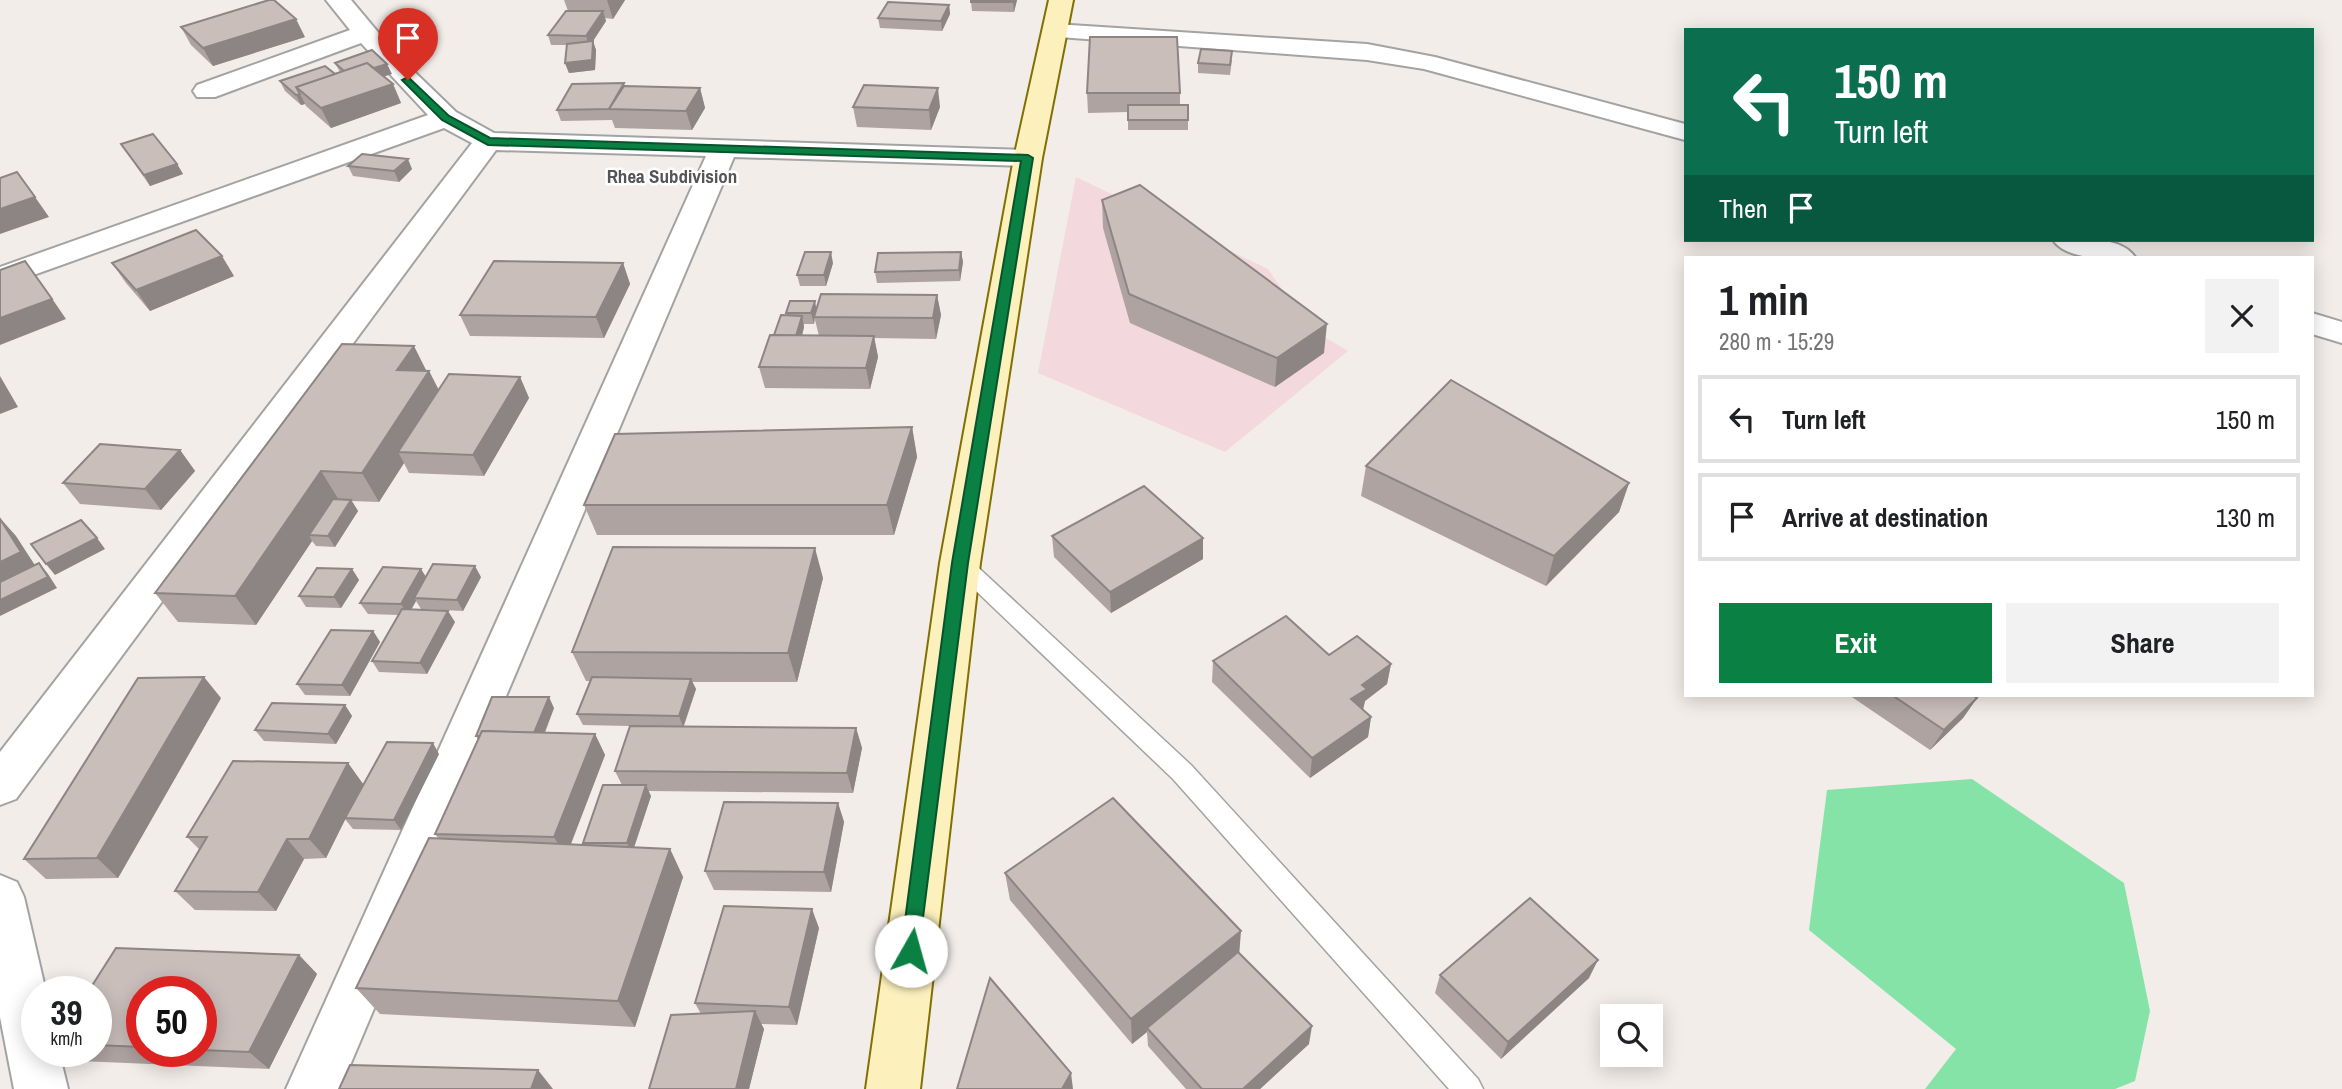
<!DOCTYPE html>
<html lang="en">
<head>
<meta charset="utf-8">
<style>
  :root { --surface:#fff; --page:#f2f2f2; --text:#202124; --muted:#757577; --line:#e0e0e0; --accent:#0b8043 }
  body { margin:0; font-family:"Archivo Narrow",sans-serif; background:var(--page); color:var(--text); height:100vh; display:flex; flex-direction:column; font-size:26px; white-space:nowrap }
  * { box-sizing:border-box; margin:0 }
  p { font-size:23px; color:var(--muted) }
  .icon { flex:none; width:38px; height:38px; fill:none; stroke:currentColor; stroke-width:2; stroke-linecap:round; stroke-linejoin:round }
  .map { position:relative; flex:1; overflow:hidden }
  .side { position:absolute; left:1684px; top:256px; width:630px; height:441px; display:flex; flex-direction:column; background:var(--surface); border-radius:0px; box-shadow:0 4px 18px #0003 }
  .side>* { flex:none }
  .banner { position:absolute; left:1684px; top:28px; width:630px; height:214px; border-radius:0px; box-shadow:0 4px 18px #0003; background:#0b6e4f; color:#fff; overflow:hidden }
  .controls { position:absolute; left:1600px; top:1004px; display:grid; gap:14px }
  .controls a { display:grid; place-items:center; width:63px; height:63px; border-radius:0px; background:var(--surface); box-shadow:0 4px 18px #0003; font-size:35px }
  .speed { position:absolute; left:21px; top:976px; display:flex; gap:14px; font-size:35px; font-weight:700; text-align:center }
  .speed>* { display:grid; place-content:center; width:91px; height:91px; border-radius:50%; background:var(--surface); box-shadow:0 4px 18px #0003; line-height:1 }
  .speed small { font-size:18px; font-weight:400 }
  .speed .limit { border:10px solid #d22; background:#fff; color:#111 }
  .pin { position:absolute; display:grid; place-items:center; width:60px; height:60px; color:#fff; margin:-72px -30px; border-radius:50% 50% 50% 0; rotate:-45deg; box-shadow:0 0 7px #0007 }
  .pin .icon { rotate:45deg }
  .me { position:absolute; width:77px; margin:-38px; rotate:7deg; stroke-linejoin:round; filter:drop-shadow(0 0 5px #0008) }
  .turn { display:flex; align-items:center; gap:24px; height:147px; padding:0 35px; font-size:32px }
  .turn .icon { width:91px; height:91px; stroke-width:2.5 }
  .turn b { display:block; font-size:49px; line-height:60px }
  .then { display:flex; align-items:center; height:66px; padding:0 35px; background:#0003; gap:14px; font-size:26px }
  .round { display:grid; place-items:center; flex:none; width:74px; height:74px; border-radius:0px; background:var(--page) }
  .summary { display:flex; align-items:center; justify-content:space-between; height:119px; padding:0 35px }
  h1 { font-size:42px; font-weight:800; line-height:52px }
  .cta { display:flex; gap:14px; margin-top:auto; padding:14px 35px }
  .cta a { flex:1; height:80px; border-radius:0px; background:var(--accent); color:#fff; font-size:28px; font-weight:800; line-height:80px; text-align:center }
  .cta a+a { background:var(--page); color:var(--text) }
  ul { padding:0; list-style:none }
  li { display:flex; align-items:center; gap:21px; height:88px; margin:0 14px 10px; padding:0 21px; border:4px solid var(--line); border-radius:0px }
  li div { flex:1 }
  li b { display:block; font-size:26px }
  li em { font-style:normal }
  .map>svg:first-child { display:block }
  .commercial { fill:#f3d8dd }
  .pitch { fill:#85e3a8 }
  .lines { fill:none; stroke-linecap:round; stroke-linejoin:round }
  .service-casing { stroke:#a3a3a3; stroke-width:3 }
  .minor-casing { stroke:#a3a3a3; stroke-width:4 }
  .secondary-casing { stroke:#817001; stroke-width:4 }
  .service { fill:#fff; fill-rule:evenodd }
  .minor { fill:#fff; fill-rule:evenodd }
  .secondary { fill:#fcf0bd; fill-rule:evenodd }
  .wall { fill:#aea3a1; fill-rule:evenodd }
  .shaded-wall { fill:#8d8583 }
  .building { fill:#cabebb; stroke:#8d8583; stroke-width:2 }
  .route { fill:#0b8043; stroke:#07532c; stroke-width:2 }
  .labels { text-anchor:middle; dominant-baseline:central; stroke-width:5; stroke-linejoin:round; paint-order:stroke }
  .far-neighbourhood-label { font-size:19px; font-weight:bold; fill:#555; stroke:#fff }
</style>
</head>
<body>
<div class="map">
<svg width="2342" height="1089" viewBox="0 0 2342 1089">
  <rect width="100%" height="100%" fill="#f2ede9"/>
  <path class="commercial" d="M1076 177 1268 269 1309 328 1348 351 1225 452 1038 373Z"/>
  <path class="pitch" d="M1972 779 2124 883 2150 1011 2135 1081 2115 1089H1925L1956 1049 1809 930 1827 790Z"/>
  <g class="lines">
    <g class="service-casing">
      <path id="service" d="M960 555 968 558 1191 765 1478 1079 1483 1089H1449L1173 779 952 568 949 563 952 558Z"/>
    </g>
    <g class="minor-casing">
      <g id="minor">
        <path d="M326 0H351L398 56 456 112 494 133 1028 150 1038 152 1042 158 1038 164 1028 166 734 157 340 1089H286L706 156 496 150 16 799 0 805V752L472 143 444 128 0 287V267L428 115 361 43 215 97H197L193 91 197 85 350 30Z"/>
        <path d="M1055 24 1367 44 1435 57 1685 124V140L1424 69 1367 60 1046 36 1043 31 1046 26Z"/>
        <path d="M2053 240C2076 239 2120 235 2135 257 2112 258 2068 262 2053 240Z"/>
        <path d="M2312 313 2342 322V343L2312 334Z"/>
        <path d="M0 875 17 882 24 897 46 992H37V1052H59L68 1089H14L0 1017Z"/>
      </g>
    </g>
    <g class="secondary-casing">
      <path id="secondary" d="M1049 0H1073L1042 158 980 563 920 1089H866L940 563 1014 158Z"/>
    </g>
    <use href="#service" class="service"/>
    <use href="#minor" class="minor"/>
    <use href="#secondary" class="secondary"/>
  </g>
  <g class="wall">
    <path d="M564 0H625L613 19 605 18 606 21 593 41 596 50 595 70 569 73 565 63 567 45H551L548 35 568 11Z"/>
    <path d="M1017 0 1014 12 972 11 971 2Z"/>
    <path d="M949 5 950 14 942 31 880 28 878 18Z"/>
    <path d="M181 27 305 37 213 66 191 45Z"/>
    <path d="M1232 60 1230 75 1198 73V63Z"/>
    <path d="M335 63 392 74 383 76 393 84 401 103 331 128 306 106 305 104 301 105 285 91 280 81 335 74 340 72Z"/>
    <path d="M624 83 625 86 700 88 705 108 692 130 615 128 612 120 561 121 557 110Z"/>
    <path d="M1087 93H1180V105H1188V130H1128V112L1088 113Z"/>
    <path d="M853 107H940L931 130 857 127Z"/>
    <path d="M121 144 177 164 183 174 150 186Z"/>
    <path d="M348 166 412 169 399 182 353 176Z"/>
    <path d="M1102 200 1324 353 1275 387 1130 323 1103 228Z"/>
    <path d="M961 252 963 262 960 281 877 283 875 272Z"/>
    <path d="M112 263 234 276 150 311 126 283Z"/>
    <path d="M623 263 630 284 604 338 470 336 460 315Z"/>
    <path d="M833 263 826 286H800L797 275Z"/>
    <path d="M937 295 941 315 936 339 874 338 878 357 870 389 765 388 759 367 774 335 787 316 786 313ZM815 320 819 336H802L804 327V324H814Z"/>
    <path d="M426 371H429L439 390 520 377 529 398 484 476 409 473 404 463 379 502 352 501 358 511 335 547 316 546 312 541 256 625 178 622 155 593Z"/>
    <path d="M912 427 917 457 894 535H597L584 505Z"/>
    <path d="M180 450 195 471 161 510 80 504 63 483Z"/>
    <path d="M1366 466 1629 483 1619 512 1546 586 1361 496Z"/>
    <path d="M1052 536 1203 538V559L1111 613 1054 557Z"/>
    <path d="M352 569 359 580 341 608 306 607 299 596Z"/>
    <path d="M426 577H481L463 611 421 609 416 601 411 610 455 622 427 674 379 672 372 661 398 615 368 614 360 603Z"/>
    <path d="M823 578 797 682H692L696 689 684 726 856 728 862 748 853 793 648 791 651 796 634 848 670 849 683 877 635 1027 380 1014 356 988 439 839 435 834 478 740 476 736 554 708 545 733 595 734 605 755 570 845H585L583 843 622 785 615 771 630 726 583 725 577 714 590 681H586L572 652Z"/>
    <path d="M373 631 380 642 350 696 305 695 297 684Z"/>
    <path d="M1329 655 1391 664 1387 684 1365 701 1363 710 1371 717 1368 737 1310 778 1212 682 1213 661Z"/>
    <path d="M1849 695H1972L1977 698 1963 718 1930 750Z"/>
    <path d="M221 698 118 878 46 879 24 859Z"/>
    <path d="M345 705 352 716 336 744 264 741 255 730Z"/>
    <path d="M439 754 401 830 353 829 345 819 326 858 304 859 276 911 195 910 175 891 199 849 187 837 348 763 363 784Z"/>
    <path d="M838 803 844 822 831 892 714 890 705 871Z"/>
    <path d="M1005 873 1239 953 1309 1044 1260 1089H1186L1148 1046 1147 1032 1132 1044 1010 900Z"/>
    <path d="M819 928 797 1025 761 1024 764 1029 749 1089H649L701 1014 695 1003Z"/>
    <path d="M299 955 317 974 269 1069 80 1061 67 1052H96V992ZM142 992H201V1052H142Z"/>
    <path d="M1440 975 1589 978 1501 1059 1435 993Z"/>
  </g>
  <g class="shaded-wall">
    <path d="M607 0H625L613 19Z"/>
    <path d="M1014 0H1017L1014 12 1013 2Z"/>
    <path d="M949 5 950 14 942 31 941 21Z"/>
    <path d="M603 11 606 21 593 41 596 50 595 70 569 73 565 63 589 46 586 36Z"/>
    <path d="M296 19 305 37 213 66 203 48Z"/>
    <path d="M387 64 392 74 354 86 350 76Z"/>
    <path d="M393 84 401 103 331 128 321 108Z"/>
    <path d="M700 88 705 108 692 130 686 111Z"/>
    <path d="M938 88 940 107 931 130 929 110Z"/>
    <path d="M300 94 305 104 301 105 296 95Z"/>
    <path d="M408 159 412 169 399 182 394 171Z"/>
    <path d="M177 164 183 174 150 186 144 175Z"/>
    <path d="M35 197 49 217 0 234V209Z"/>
    <path d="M831 252 833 263 826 286 824 275Z"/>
    <path d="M961 252 963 262 960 281 959 270Z"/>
    <path d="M222 256 234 276 150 311 136 290Z"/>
    <path d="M623 263 630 284 604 338 596 317Z"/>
    <path d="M40 281 66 319 0 345V318Z"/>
    <path d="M937 295 941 315 936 339 933 318Z"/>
    <path d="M815 301 817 312 814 317V324L811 313Z"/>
    <path d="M802 316 804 327 797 354 794 343Z"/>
    <path d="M1327 324 1324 353 1275 387 1277 358Z"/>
    <path d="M874 336 878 357 870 389 866 368Z"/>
    <path d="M414 346 428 374 429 371 444 401 398 452 404 463 379 502 362 473 397 370Z"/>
    <path d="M0 376 18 407 0 414Z"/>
    <path d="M520 377 529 398 484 476 473 455Z"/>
    <path d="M912 427 917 457 894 535 887 505Z"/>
    <path d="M180 450 195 471 161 510 145 489Z"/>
    <path d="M321 471 339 500 309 535 312 541 256 625 235 596Z"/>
    <path d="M1629 483 1619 512 1546 586 1554 556Z"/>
    <path d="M351 500 358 511 335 547 328 536Z"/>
    <path d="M0 518 16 536 40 573 0 592Z"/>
    <path d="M97 538 105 549 55 575 46 564Z"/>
    <path d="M1203 538V559L1111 613 1110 592Z"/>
    <path d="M815 548 823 578 797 682 788 653Z"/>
    <path d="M39 563 48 574 57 588 0 616V600Z"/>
    <path d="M475 566 481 577 463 611 457 600Z"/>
    <path d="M352 569 359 580 341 608 334 597Z"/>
    <path d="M421 569 428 580 414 598 416 601 408 615 401 604Z"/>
    <path d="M448 611 455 622 427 674 420 663Z"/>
    <path d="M373 631 380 642 350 696 342 685Z"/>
    <path d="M1391 664 1387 684 1365 701 1363 709 1348 720 1351 699 1362 685Z"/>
    <path d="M204 677 221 698 118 878 97 858Z"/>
    <path d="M691 679 696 689 683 727 679 716Z"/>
    <path d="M549 697 554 708 539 746 533 736Z"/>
    <path d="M1977 698 1963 718 1930 750 1944 730Z"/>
    <path d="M345 705 352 716 336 744 328 734Z"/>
    <path d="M1371 717 1368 737 1310 778 1312 758Z"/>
    <path d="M856 728 862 748 853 793 847 773Z"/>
    <path d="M595 734 605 755 566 857 554 837Z"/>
    <path d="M433 743 439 754 401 830 394 820Z"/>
    <path d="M348 763 363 784 326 858 309 839Z"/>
    <path d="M646 785 651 796 632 853 627 843Z"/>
    <path d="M838 803 844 822 831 892 824 872Z"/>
    <path d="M287 839 304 859 276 911 258 892Z"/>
    <path d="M670 849 683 877 635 1027 618 1001Z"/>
    <path d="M812 909 819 928 797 1025 789 1007Z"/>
    <path d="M1241 931 1239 957 1147 1028V1032L1132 1044 1131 1019Z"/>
    <path d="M299 955 317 974 269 1069 249 1052Z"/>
    <path d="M1598 960 1589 978 1501 1059 1508 1042Z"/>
    <path d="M755 1011 764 1029 749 1089H736Z"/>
    <path d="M1312 1026 1309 1044 1260 1089H1243Z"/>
    <path d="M538 1070 553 1089H531Z"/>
    <path d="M1071 1073 1073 1089H1062Z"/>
  </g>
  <g class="building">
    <path d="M269 0H274L296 19 203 48 181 27Z"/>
    <path d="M971 0H1014L1013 2H971Z"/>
    <path d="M888 2 949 5 941 21 878 18Z"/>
    <path d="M566 11H603L586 36 548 35Z"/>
    <path d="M1090 37H1177L1180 93H1087Z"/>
    <path d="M593 41 592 60 565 63 567 44Z"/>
    <path d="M1201 49 1232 51 1230 65 1198 63Z"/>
    <path d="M372 50 387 64 374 68 367 63 344 71 335 63Z"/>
    <path d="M367 63 393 84 321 108 296 87Z"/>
    <path d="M325 66 335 74 296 87 300 94 296 95 280 81Z"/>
    <path d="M624 83 609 109 557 110 572 84Z"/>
    <path d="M864 85 938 88 929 110 853 107Z"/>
    <path d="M624 86 700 88 686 111 609 109Z"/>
    <rect x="1128" y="105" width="60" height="15"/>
    <path d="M153 134 177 164 144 175 121 144Z"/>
    <path d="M362 154 408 159 394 171 348 166Z"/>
    <path d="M17 172 35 197 0 209V178Z"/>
    <path d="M1140 185 1327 324 1277 358 1129 294 1102 200Z"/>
    <path d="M196 230 222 256 136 290 112 263Z"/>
    <path d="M805 252H831L824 275H797Z"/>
    <path d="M961 252 959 270 875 272 878 253Z"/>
    <path d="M25 261 52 299 0 318V270Z"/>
    <path d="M494 261 623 263 596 317 460 315Z"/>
    <path d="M821 294 937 295 933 318 814 317Z"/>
    <path d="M790 301H815L811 313H786Z"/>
    <path d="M781 315 802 316 796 336 774 335Z"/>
    <path d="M770 335 874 336 866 368 759 367Z"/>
    <path d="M342 344 414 346 397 370 429 371 362 473 321 471 235 596 155 593Z"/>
    <path d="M449 374 520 377 473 455 398 452Z"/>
    <path d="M1451 380 1629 483 1554 556 1366 466Z"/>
    <path d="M912 427 887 505H584L615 434Z"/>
    <path d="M100 444 180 450 145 489 63 483Z"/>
    <path d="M1144 486 1203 538 1110 592 1052 536Z"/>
    <path d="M333 499 351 500 328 536 309 535Z"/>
    <path d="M0 519 21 552 0 562Z"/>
    <path d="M81 520 97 538 46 564 31 544Z"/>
    <path d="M613 547 815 548 788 653 572 652Z"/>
    <path d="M39 563 48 577 0 600V582Z"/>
    <path d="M433 564 475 566 457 600 414 598Z"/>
    <path d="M383 567 421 569 401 604 360 603Z"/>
    <path d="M317 568 352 569 334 597 299 596Z"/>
    <path d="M402 609 448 611 420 663 372 661Z"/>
    <path d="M1286 616 1329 655 1357 636 1391 664 1362 685 1367 689 1351 699 1371 717 1312 758 1213 661Z"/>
    <path d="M331 630 373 631 342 685 297 684Z"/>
    <path d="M204 677 97 858 24 859 138 678Z"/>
    <path d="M592 677 691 679 679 716 577 714Z"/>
    <path d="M1892 695H1972L1977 698 1944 730Z"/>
    <path d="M492 697H549L534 733 482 731 480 736H476Z"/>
    <path d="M272 703 345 705 328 734 255 730Z"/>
    <path d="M630 726 856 728 847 773 615 771Z"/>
    <path d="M482 731 595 734 554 837 435 834Z"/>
    <path d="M387 742 433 743 394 820 345 818Z"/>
    <path d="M233 761 348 763 309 839H287L258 892 175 891 207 837H187Z"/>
    <path d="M603 785H646L627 843H583Z"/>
    <path d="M1113 798 1241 931 1131 1019 1005 873Z"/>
    <path d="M724 802 838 803 824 872 705 871Z"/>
    <path d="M429 838 670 849 618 1001 356 988Z"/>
    <path d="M1530 898 1598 960 1508 1042 1440 975Z"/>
    <path d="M724 906 812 909 789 1007 695 1003Z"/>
    <path d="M116 948 299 955 249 1052 201 1050V992H142V1047L96 1045V992H88Z"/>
    <path d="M1238 952 1312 1026 1243 1089H1202L1147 1028Z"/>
    <path d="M990 978 1071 1073 1062 1089H957Z"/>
    <path d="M755 1011 736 1089H649L671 1015Z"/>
    <path d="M350 1065 538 1070 531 1089H339Z"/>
  </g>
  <path class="route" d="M408 77 449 116 490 138 1028 155 1033 158 968 563 918 957 911 960 904 957 901 951 952 563 1021 161 488 145 442 120 402 80Z"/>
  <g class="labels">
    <g class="far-neighbourhood-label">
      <text x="672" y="176">Rhea Subdivision</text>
    </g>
  </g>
</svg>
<div class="controls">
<a><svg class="icon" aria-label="search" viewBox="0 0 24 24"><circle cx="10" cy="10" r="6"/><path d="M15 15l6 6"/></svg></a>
</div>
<div class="speed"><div>39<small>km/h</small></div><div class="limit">50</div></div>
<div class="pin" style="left:408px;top:80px;background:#d93025"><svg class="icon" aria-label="arrive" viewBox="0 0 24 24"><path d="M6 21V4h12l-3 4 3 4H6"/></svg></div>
<svg class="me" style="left:911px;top:951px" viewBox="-20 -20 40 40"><circle r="19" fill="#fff"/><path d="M0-13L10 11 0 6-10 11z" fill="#0b8043"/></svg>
<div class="banner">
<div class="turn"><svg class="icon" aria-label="left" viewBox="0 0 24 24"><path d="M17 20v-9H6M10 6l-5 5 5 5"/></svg><div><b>150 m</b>Turn left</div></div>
<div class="then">Then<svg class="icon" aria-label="arrive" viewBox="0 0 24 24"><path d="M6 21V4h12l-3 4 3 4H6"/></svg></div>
</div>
<section class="side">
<div class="summary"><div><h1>1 min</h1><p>280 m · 15:29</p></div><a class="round"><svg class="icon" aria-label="close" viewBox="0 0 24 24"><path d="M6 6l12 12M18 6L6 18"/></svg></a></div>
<ul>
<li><svg class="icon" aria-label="left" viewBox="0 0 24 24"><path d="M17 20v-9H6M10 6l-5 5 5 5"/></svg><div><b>Turn left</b></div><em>150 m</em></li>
<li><svg class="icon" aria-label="arrive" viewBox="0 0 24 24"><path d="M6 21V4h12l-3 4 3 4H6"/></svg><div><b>Arrive at destination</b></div><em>130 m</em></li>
</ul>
<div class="cta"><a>Exit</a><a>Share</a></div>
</section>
</div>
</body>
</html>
